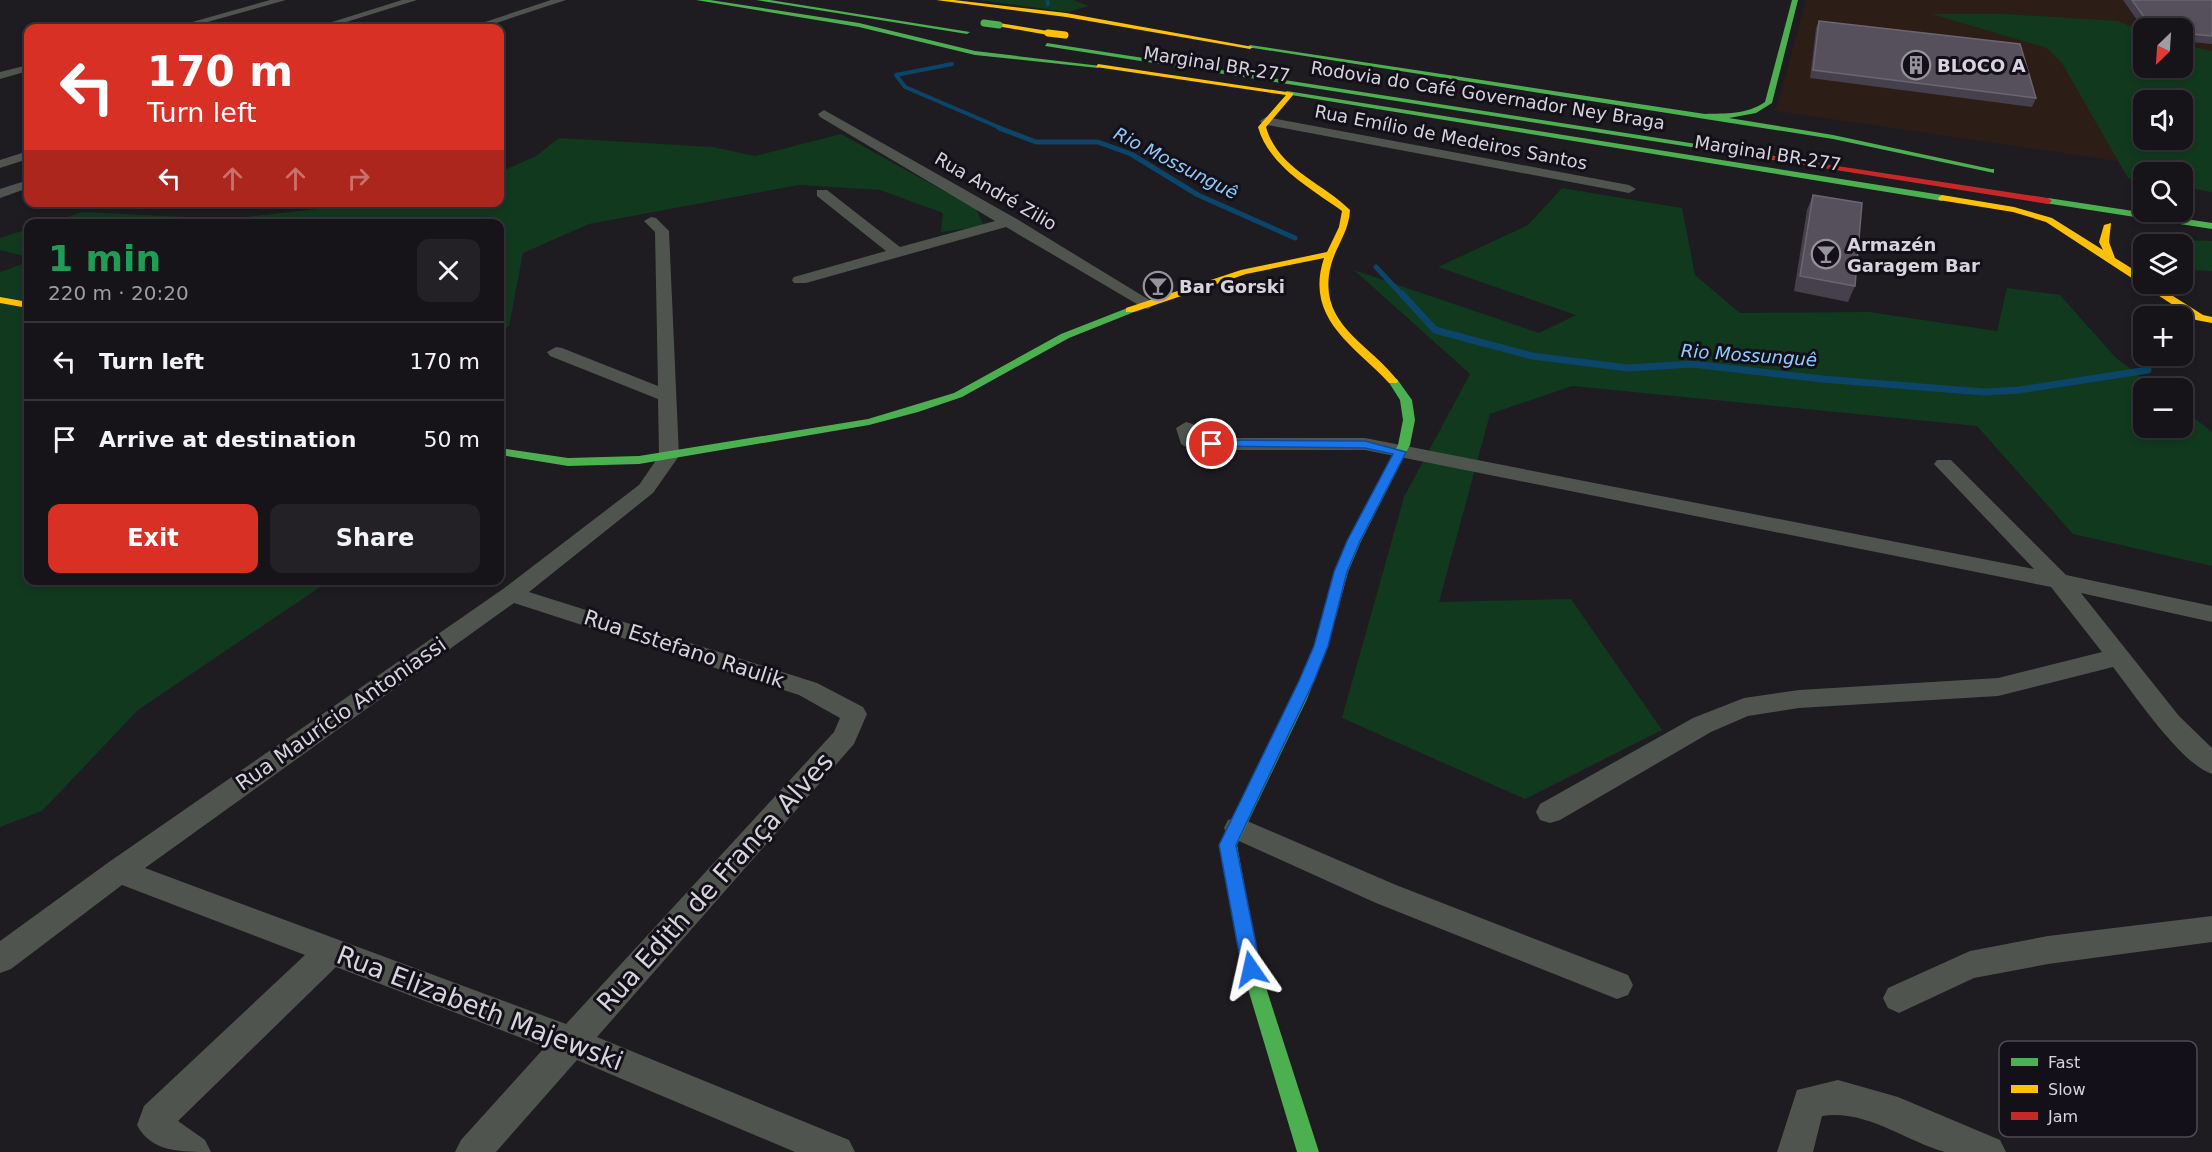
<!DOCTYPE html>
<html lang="en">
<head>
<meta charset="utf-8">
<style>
  :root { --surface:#161419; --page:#232126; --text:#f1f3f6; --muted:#9e9ea2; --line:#353338; --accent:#d93025 }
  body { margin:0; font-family:"DejaVu Sans",sans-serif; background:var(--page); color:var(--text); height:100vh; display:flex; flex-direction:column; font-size:22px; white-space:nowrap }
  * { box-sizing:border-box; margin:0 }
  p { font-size:20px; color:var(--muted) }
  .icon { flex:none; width:33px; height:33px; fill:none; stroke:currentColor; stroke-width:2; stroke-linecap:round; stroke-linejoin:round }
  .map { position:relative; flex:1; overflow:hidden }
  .panel { position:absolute; left:24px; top:219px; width:480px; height:366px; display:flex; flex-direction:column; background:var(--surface); border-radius:12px; box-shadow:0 3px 9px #0003,0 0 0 2px var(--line) }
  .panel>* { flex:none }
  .guide { position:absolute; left:24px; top:24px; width:480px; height:183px; border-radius:12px; box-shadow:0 3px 9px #0003,0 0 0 2px var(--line); background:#d93025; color:#fff; overflow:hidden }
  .needle { width:39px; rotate:205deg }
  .controls { position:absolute; left:2133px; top:18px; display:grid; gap:12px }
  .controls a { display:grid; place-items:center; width:60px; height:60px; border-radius:12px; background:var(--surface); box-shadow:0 3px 9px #0003,0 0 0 2px var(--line); font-size:30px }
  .pin { position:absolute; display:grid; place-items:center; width:51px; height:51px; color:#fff; margin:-26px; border:3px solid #fff; border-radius:50%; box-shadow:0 2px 6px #0007 }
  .me { position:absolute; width:66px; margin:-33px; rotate:349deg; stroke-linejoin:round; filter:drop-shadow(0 0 4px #0008) }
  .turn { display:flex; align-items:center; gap:21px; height:126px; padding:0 24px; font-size:27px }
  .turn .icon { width:78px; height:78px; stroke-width:2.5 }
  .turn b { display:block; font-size:42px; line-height:51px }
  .lanes { display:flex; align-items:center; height:57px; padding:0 24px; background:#0003; justify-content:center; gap:30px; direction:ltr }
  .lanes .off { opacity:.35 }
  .round { display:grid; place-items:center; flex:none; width:63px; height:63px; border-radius:12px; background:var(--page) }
  .head { display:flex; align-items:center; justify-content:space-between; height:102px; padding:0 24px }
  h1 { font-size:36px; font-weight:700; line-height:45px; color:#1e9e55 }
  .primary-button { display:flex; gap:12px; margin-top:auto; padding:12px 24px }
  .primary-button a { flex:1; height:69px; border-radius:12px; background:var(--accent); color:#fff; font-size:24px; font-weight:700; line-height:69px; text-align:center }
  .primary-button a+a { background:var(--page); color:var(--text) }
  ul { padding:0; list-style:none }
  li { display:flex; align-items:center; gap:18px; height:78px; padding:0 24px; border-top:2px solid var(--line) }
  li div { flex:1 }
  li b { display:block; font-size:22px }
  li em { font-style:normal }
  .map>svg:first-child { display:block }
  .commercial { fill:#2c1e16; fill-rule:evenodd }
  .green { fill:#11391e; fill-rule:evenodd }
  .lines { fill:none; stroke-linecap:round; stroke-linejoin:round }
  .stream-far2 { stroke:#0b4569; stroke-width:4 }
  .stream-far1 { stroke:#0b4569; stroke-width:5 }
  .stream { stroke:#0b4569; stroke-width:7 }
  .street { fill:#4f544e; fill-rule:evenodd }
  .fast { fill:#4caf50; fill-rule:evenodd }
  .slow { fill:#ffc107; fill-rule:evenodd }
  .jam { fill:#c62828; fill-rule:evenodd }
  .fast-bridge { stroke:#4caf50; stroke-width:7 }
  .slow-bridge { stroke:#ffc107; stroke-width:7 }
  .wall { fill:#46404d }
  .building { fill:#56505c; stroke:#6a6570; stroke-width:1.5 }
  .route { fill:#1a73e8; stroke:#114b97; stroke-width:1.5 }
  .labels { text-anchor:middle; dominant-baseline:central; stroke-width:6; stroke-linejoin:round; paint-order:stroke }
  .far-street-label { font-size:18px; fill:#d7d4db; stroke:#141019 }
  .far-poi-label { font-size:18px; font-weight:bold; fill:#d7d4db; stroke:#141019; text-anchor:start }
  .far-water-label { font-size:18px; font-style:italic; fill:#8dccfe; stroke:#141019 }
  .street-label { font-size:21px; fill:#d7d4db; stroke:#141019 }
  .near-street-label { font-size:26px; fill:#d7d4db; stroke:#141019 }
  .key { fill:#141019; stroke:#4e4b53; stroke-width:1.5 }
  .key-label { font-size:16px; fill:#d7d4db }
</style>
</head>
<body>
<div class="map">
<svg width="2212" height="1152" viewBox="0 0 2212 1152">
  <rect width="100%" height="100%" fill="#1e1b21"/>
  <path class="commercial" d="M1806 0H2212V175L1776 111ZM2144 28H2182V68H2144ZM2144 100H2182V140H2144Z"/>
  <g class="green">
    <path d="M978 0H1073L1089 6 1068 12Z"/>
    <path d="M1932 14H2003L2118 21 2143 32 2144 68H2182L2183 45 2212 51V192L2183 187 2182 172H2144L2143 181 2128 178 2062 63 2047 48ZM2182 100V140H2144V100Z"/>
    <path d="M841 134 976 209 984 226 941 232 943 213 880 190 799 185 589 224 523 253 509 326 500 332V224H47L82 212 228 219 371 203 500 202V172L536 156 559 138 713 147 755 156Z"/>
    <path d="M1562 188 1682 208 1695 275 1740 313 1869 312 1997 331 2007 288 2060 295 2116 358 2156 388H2144V428H2182L2183 409 2212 432V566L2073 534 1977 426 1572 386 1490 414 1439 602 1571 599 1662 730 1525 799 1342 718 1404 497 1470 374 1354 270 1539 333 1576 315 1438 267 1528 225Z"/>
    <path d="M28 229V257L0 250V238Z"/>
    <path d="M2142 239 2212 241V271L2183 270 2182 244H2144L2143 251Z"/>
    <path d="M28 262V580L329 581 138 710 42 811 0 827V272Z"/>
  </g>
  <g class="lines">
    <g class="stream-far2">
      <path d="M1047 0 1048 4"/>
      <path d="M952 64 896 75 905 87 1003 129"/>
    </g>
    <g class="stream-far1">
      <path d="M999 128 1036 142H1098L1131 154 1198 195 1295 238"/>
      <path d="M1376 267 1403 296"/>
    </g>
    <path class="stream" d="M1402 294 1435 330 1532 356 1628 368 1692 364 1822 379 1984 392 2019 390 2148 370"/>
    <g class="street">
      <path d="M270 0H286L186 28H171Z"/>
      <path d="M402 0H417L327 28H313Z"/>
      <path d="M551 0H566L481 28H467Z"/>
      <path d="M120 24 132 26 133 28H116V25Z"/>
      <path d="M28 65V71L0 79V72Z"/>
      <path d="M824 110 1015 218 1156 304 1148 309 1142 307 1006 227 806 283H794L792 280 794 277 886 251 817 196V190H827L900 247 995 221 820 117 818 114Z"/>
      <path d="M1266 117 1629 185 1636 189 1629 193 1262 124 1260 121Z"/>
      <path d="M28 151V159L0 168V160Z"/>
      <path d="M28 180V188L0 198V189Z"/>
      <path d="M651 217 656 218 669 231 679 456 653 493 529 592 817 683 863 707 867 714 854 744 597 1037 849 1140 855 1152H795L577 1060 496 1152H455L461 1140 545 1047 336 967 178 1121 205 1140 211 1152C180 1152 151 1152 137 1125L144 1106 305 955 122 885 11 969 0 973V941L109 862 503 589 639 485 659 456 658 399 550 356 547 352 556 347 562 348 658 386 655 232 644 221ZM514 603 799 695 840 718 834 732 566 1024 145 868Z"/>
      <path d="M1186 422 1193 424 1199 438H1365L2034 569 1934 464 1937 460H1951L2066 575 2212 606V622L2081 593 2179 716 2212 748V774C2181 764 2134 694 2113 667L1998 696 1799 708 1748 716 1711 732 1560 820 1550 823 1540 820 1536 812 1540 804 1693 718 1744 698 1799 690 1998 678 2102 652 2051 587 1365 450H1191L1181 444 1176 428Z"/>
      <path d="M1238 817 1396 885 1628 975 1633 985 1628 995 1617 999 1376 903 1228 836 1224 828 1228 820Z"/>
      <path d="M2212 916V942L2048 964 1974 978 1899 1013 1888 1008 1883 998 1888 988 1970 951 2048 936Z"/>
      <path d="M1838 1080 1898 1097 2000 1140 2006 1152C1987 1152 1963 1152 1945 1152 1905 1141 1866 1109 1822 1116L1813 1152H1777L1797 1090Z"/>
    </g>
    <g class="fast">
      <path d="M696 0H710L859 23 975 51 1101 66 1098 68 975 55 859 27Z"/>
      <path d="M756 0H770L970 32 967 34Z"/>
      <path d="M1792 0H1798L1772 103 1756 113 1729 118 1833 135 1991 169H1994V173L1833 139 1247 47 1250 45 1705 114C1726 113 1746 115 1765 102Z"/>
      <path d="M1047 43 1774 156 1778 158 1774 160 1045 46Z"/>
      <path d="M1287 91 1942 195 1946 198 1942 201 1285 94 1283 93Z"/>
      <path d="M2048 198 2212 223V229L2045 203 2044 201Z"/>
      <path d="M1130 307 1134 308V312L1069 338 962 397 918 412 869 425 639 464 568 466 500 455V448L568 458 639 456 868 419 954 393 1061 334Z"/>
      <path d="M1393 378 1397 379 1412 400 1415 420 1410 445 1361 541 1348 572 1328 646 1307 699 1237 845 1260 969 1319 1152H1297L1242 969 1219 845 1291 699 1314 646 1334 572 1347 541 1398 445 1403 420 1400 400 1388 381Z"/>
    </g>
    <g class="slow">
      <path d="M936 0H954L1066 13 1253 47 1250 49 1066 17Z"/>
      <path d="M999 23 1048 31 1051 33 1048 35 997 26Z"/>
      <path d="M1098 64 1293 93V95L1266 127C1278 169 1322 182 1350 210 1349 232 1336 246 1331 265 1316 324 1368 342 1398 381L1397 383H1389C1354 345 1304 319 1324 258L1246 274 1134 312H1126V308L1241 270 1327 252 1339 227 1342 211C1310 188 1269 166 1258 127L1286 95 1096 67Z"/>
      <path d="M1942 195 2014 207 2052 218 2103 250 2099 242 2104 225 2111 223 2109 242 2115 258 2144 276V284H2154L2203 315 2212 317V323L2196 320 2046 222 2013 212 1939 200 1938 198Z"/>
      <path d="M0 297 28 302V308L0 303Z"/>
    </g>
    <path class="jam" d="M1771 156 2048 198 2052 201 2048 204 1774 160 1770 158Z"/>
    <path class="fast-bridge" d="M984 23 999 25"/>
    <path class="slow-bridge" d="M1048 33 1065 35"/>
  </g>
  <g class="wall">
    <path d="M2123 0H2212V44L2182 41V28H2144V30Z"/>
    <path d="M1819 21 2036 98 2032 107 1810 78 1816 28Z"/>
    <path d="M1813 195 1855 286 1848 302 1794 291 1807 210Z"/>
  </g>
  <g class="building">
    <path d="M2132 0H2212V36L2182 33V28H2152Z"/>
    <path d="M1819 21 2020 44 2036 98 1813 70Z"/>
    <path d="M1813 195 1862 203 1855 286 1800 276Z"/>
  </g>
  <path class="route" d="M1212 440 1365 441 1406 452 1360 541 1347 572 1328 646 1314 681 1236 845 1261 969 1258 975 1251 978 1245 975 1242 969 1219 845 1299 681 1314 646 1334 572 1347 541 1393 454 1365 448 1208 446V441Z"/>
  <defs>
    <g id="building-ring" transform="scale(1.5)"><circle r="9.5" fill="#141019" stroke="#96939a" stroke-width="1.5"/><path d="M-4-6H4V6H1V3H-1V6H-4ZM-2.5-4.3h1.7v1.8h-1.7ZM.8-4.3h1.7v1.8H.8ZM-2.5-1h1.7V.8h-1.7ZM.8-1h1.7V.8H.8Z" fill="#96939a"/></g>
    <g id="bar-ring" transform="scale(1.5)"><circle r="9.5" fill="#141019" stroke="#96939a" stroke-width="1.5"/><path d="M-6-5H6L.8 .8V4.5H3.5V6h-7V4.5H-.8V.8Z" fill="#96939a"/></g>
  </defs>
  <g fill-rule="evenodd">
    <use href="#building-ring" x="1916" y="65"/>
    <use href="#bar-ring" x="1826" y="254"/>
    <use href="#bar-ring" x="1158" y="286"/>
  </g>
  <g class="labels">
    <g class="far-street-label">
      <text transform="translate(1217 64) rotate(9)">Marginal BR-277</text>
      <text transform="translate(1488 95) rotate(9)">Rodovia do Café Governador Ney Braga</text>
      <text transform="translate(1451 137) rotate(11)">Rua Emílio de Medeiros Santos</text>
      <text transform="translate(1768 153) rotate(9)">Marginal BR-277</text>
      <text transform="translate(996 191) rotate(30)">Rua André Zilio</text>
    </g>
    <g class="far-poi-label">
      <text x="1937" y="65">BLOCO A</text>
      <text x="1847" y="244">Armazén<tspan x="1847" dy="21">Garagem Bar</tspan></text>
      <text x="1179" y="286">Bar Gorski</text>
    </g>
    <g class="far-water-label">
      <text transform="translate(1176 163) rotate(27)">Rio Mossunguê</text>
      <text transform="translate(1749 355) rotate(4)">Rio Mossunguê</text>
    </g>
    <g class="street-label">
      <text transform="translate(684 649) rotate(18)">Rua Estefano Raulik</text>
      <text transform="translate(341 714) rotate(-35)">Rua Maurício Antoniassi</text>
    </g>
    <g class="near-street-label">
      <text transform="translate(715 882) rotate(-48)">Rua Edith de França Alves</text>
      <text transform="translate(480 1008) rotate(21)">Rua Elizabeth Majewski</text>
    </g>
  </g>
  <rect x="1999" y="1041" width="198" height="96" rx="9" class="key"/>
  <rect x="2011" y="1058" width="27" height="8" fill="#4caf50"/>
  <rect x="2011" y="1085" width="27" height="8" fill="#ffc107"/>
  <rect x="2011" y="1112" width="27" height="8" fill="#c62828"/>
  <g class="key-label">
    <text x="2048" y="1068">Fast</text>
    <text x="2048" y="1095">Slow</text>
    <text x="2048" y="1122">Jam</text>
  </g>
</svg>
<div class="controls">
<a><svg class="needle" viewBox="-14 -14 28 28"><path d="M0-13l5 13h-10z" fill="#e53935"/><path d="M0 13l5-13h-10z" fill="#9e9ea2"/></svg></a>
<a><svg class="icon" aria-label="sound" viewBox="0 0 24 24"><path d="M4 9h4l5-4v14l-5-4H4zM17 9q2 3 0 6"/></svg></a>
<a><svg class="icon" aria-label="search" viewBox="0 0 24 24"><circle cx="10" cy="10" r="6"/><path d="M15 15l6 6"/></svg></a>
<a><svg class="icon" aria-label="layers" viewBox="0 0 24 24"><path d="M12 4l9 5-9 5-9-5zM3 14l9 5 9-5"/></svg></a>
<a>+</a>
<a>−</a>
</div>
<div class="pin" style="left:1212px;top:444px;background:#d93025"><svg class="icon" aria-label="arrive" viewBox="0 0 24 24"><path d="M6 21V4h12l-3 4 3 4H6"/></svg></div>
<svg class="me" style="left:1251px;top:969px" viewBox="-20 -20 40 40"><path d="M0-17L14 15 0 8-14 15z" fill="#1a73e8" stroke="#fff" stroke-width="4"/></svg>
<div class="guide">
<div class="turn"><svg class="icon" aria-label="left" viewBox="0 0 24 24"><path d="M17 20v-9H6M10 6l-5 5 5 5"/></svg><div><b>170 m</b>Turn left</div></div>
<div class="lanes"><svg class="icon" aria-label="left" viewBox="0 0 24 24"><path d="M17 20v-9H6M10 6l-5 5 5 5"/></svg><svg class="icon off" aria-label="ahead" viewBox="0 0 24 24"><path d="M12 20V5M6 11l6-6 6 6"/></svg><svg class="icon off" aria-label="ahead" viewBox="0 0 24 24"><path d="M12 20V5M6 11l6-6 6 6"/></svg><svg class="icon off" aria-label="right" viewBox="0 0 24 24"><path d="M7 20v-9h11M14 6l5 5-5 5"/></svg></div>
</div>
<section class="panel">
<div class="head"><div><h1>1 min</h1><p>220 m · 20:20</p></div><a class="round"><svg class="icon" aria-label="close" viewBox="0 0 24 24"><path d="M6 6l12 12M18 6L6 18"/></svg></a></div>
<ul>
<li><svg class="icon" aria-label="left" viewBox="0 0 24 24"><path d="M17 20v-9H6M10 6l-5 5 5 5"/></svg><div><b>Turn left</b></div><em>170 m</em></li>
<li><svg class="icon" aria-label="arrive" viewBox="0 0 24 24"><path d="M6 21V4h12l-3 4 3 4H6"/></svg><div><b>Arrive at destination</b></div><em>50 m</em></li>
</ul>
<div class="primary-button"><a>Exit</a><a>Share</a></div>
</section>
</div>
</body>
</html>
